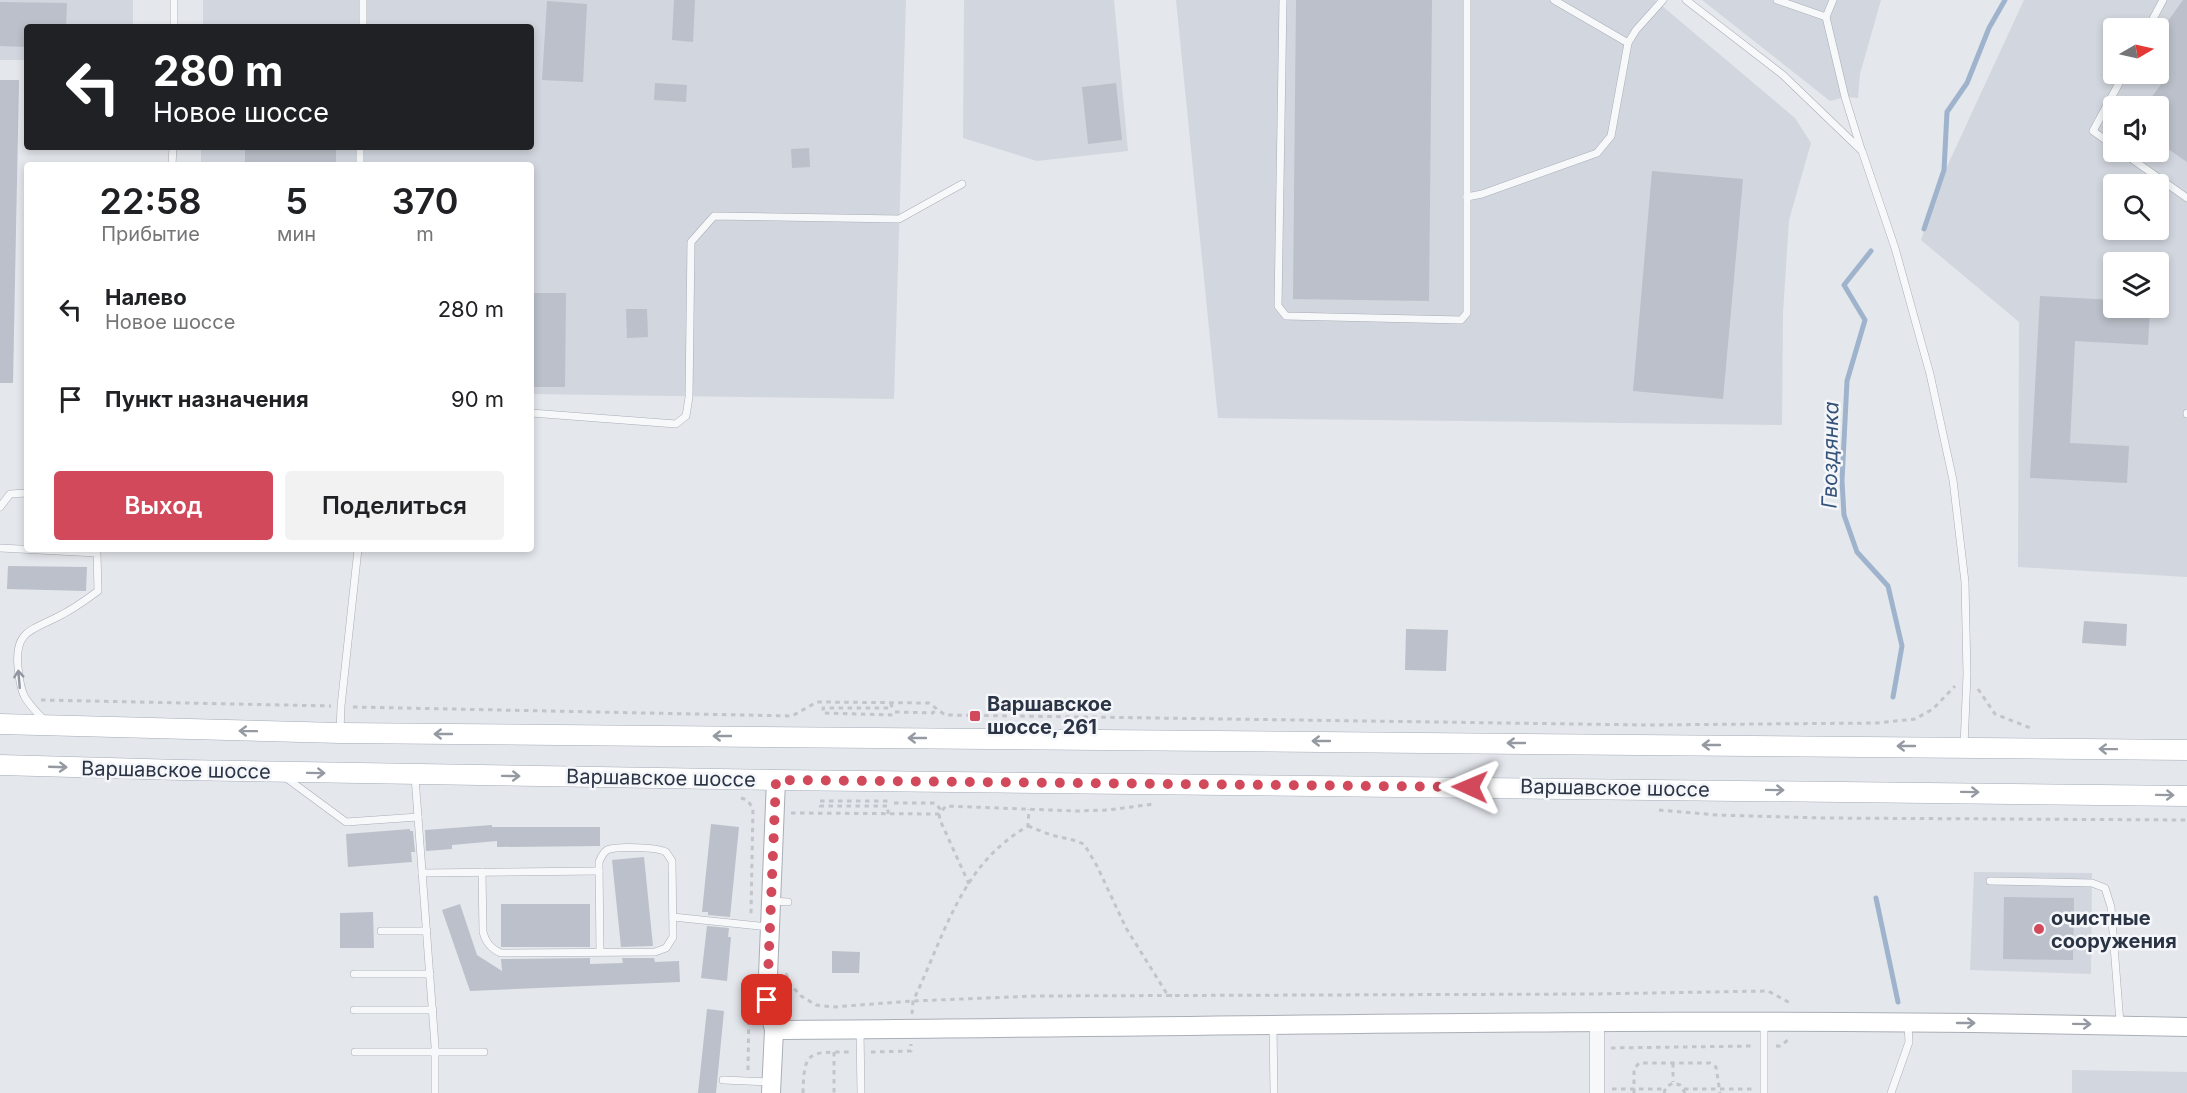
<!DOCTYPE html>
<html lang="ru">
<head>
<meta charset="utf-8">
<style>
  :root { --surface:#fff; --page:#f2f2f2; --text:#202124; --muted:#757577; --accent:#d1495b }
  body { margin:0; font-family:Inter,sans-serif; background:var(--page); color:var(--text); height:100vh; display:flex; flex-direction:column; font-size:22px; white-space:nowrap }
  * { box-sizing:border-box; margin:0 }
  p { font-size:20px; color:var(--muted) }
  .icon { flex:none; width:33px; height:33px; fill:none; stroke:currentColor; stroke-width:2; stroke-linecap:round; stroke-linejoin:round }
  .map { position:relative; flex:1; overflow:hidden }
  .details { position:absolute; left:24px; top:162px; width:510px; height:390px; display:flex; flex-direction:column; background:var(--surface); border-radius:6px; box-shadow:0 3px 9px #0003 }
  .details>* { flex:none }
  .top-card { position:absolute; left:24px; top:24px; width:510px; height:126px; border-radius:6px; box-shadow:0 3px 9px #0003; background:#202124; color:#fff; overflow:hidden }
  .needle { width:39px; rotate:81deg }
  .fabs { position:absolute; left:2103px; top:18px; display:grid; gap:12px }
  .fabs a { display:grid; place-items:center; width:66px; height:66px; border-radius:6px; background:var(--surface); box-shadow:0 3px 9px #0003; font-size:30px }
  .pin { position:absolute; display:grid; place-items:center; width:51px; height:51px; color:#fff; margin:-26px; border-radius:12px; box-shadow:0 3px 9px #0006 }
  .me { position:absolute; width:66px; margin:-33px; rotate:271deg; stroke-linejoin:round; filter:drop-shadow(0 0 4px #0008) }
  .turn { display:flex; align-items:center; gap:21px; height:126px; padding:0 30px; font-size:27px }
  .turn .icon { width:78px; height:78px; stroke-width:2.5 }
  .turn b { display:block; font-size:42px; line-height:51px }
  .eta { display:flex; justify-content:space-evenly; align-items:center; height:102px; text-align:center }
  .eta b { font-size:36px; font-weight:600; line-height:42px }
  .cta { display:flex; gap:12px; margin-top:auto; padding:12px 30px }
  .cta a { flex:1; height:69px; border-radius:6px; background:var(--accent); color:#fff; font-size:24px; font-weight:600; line-height:69px; text-align:center }
  .cta a+a { background:var(--page); color:var(--text) }
  ul { padding:0; list-style:none }
  li { display:flex; align-items:center; gap:18px; height:90px; padding:0 30px }
  li div { flex:1 }
  li b { display:block; font-size:22px }
  li em { font-style:normal }
  .map>svg:first-child { display:block }
  .built { fill:#d2d6de; fill-rule:evenodd }
  .lines { fill:none; stroke-linecap:round; stroke-linejoin:round }
  .stream { stroke:#9fb4cc; stroke-width:5 }
  .building { fill:#bbc0ca }
  .lane-casing { stroke:#a9aeb7; stroke-width:8 }
  .street-casing { stroke:#a9aeb7; stroke-width:15 }
  .secondary-casing { stroke:#a9aeb7; stroke-width:20 }
  .primary-casing { stroke:#a3abb8; stroke-width:21 }
  .path { stroke:#c2c5cb; stroke-width:3; stroke-dasharray:4.5 4.5; stroke-linecap:butt }
  .lane { stroke:#f7f8fa; stroke-width:7 }
  .street { stroke:#f7f8fa; stroke-width:14 }
  .secondary { stroke:#fff; stroke-width:18 }
  .primary { stroke:#fff; stroke-width:20 }
  .oneway { stroke:#9196a0 }
  .oneway2 { stroke:#959aa2 }
  .route { stroke:#d1495b; stroke-width:10; stroke-dasharray:0 18 }
  .poi-dot { fill:#d1495b; stroke:#f4f6f9; stroke-width:2 }
  .labels { text-anchor:middle; dominant-baseline:central; stroke-width:5; stroke-linejoin:round; paint-order:stroke }
  .poi-label { font-size:20px; font-weight:bold; fill:#2b3445; stroke:#f4f6f9; text-anchor:start }
  .street-label { font-size:20px; fill:#2b3445; stroke:#f4f6f9 }
  .water-label { font-size:21px; font-style:italic; fill:#34527a; stroke:#f4f6f9 }
</style>
</head>
<body>
<div class="map">
<svg width="2187" height="1093" viewBox="0 0 2187 1093">
  <rect width="100%" height="100%" fill="#e4e7ec"/>
  <g class="built">
    <path d="M0 0H133V27H27V60H0Z"/>
    <path d="M203 0H906L894 399 531 394V165H201V147H531V27H203Z"/>
    <path d="M964 0H1114L1128 151 1037 161 963 138Z"/>
    <path d="M1176 0H1655L1795 118 1811 143 1789 220 1783 313 1782 425 1218 418Z"/>
    <path d="M1702 0H1881L1860 74 1858 98 1845 97 1830 101Z"/>
    <path d="M2024 0H2187V577L2018 567 2019 322 1921 240 1944 173ZM2114 28H2158V74H2114ZM2114 106H2158V152H2114ZM2114 184H2158V230H2114ZM2114 262H2158V308H2114Z"/>
    <path d="M1974 872 2092 873 2091 974 1970 970Z"/>
    <path d="M2072 1070 2187 1072V1093H2072Z"/>
  </g>
  <g class="lines">
    <g class="stream">
      <path d="M1924 229 1944 170 1947 112 1967 83 1989 28 2005 0"/>
      <path d="M1871 251 1844 285 1865 320 1847 381 1842 481 1844 515 1857 552 1888 586 1902 646 1893 697"/>
      <path d="M1876 898 1898 1002"/>
    </g>
  </g>
  <g class="building">
    <path d="M674 0H695L693 42 672 40Z"/>
    <path d="M1296 0H1432L1429 301 1293 299Z"/>
    <path d="M2183 0H2187V162L2158 142V106H2145L2168 75 2158 68V35Z"/>
    <path d="M547 1 587 4 583 82 542 80Z"/>
    <path d="M0 2 67 3 66 27H27V47L0 46Z"/>
    <path d="M0 80H19L13 383H0Z"/>
    <path d="M655 83 687 85 686 102 654 100Z"/>
    <path d="M1116 83 1122 140 1088 144 1082 87Z"/>
    <rect x="245" y="147" width="91" height="18"/>
    <path d="M809 148 810 167 792 168 791 149Z"/>
    <path d="M1652 171 1743 179 1723 399 1633 391Z"/>
    <path d="M531 293H566L565 387H531Z"/>
    <path d="M2040 296 2114 300V308H2150L2148 345 2075 341 2070 443 2129 446 2127 483 2030 478Z"/>
    <path d="M626 309H647L648 337 627 338Z"/>
    <path d="M8 566 87 567 86 591 7 589Z"/>
    <path d="M2084 621 2127 624 2126 646 2082 643Z"/>
    <path d="M1406 629 1448 630 1446 671 1405 670Z"/>
    <path d="M711 824 739 827 730 917 708 915V912H702Z"/>
    <path d="M492 825V827H600V846L497 847V841L452 845V849L426 851 425 830Z"/>
    <path d="M410 829V831H413L415 852H411L412 862 348 867 346 834Z"/>
    <path d="M644 857 653 946 621 947 612 860Z"/>
    <path d="M2004 897 2074 898 2073 960 2003 959Z"/>
    <path d="M460 904 477 955 502 971 501 959 590 958V964L623 963 622 958H654L655 962 679 961 680 982 470 991 442 910Z"/>
    <rect x="501" y="904" width="89" height="43"/>
    <path d="M373 912 374 948H340V913Z"/>
    <path d="M707 926 729 928 728 937H731L727 981 701 978Z"/>
    <path d="M832 951 860 952 859 973H832Z"/>
    <path d="M707 1009 724 1011 716 1093H698Z"/>
  </g>
  <g class="lines">
    <g class="lane-casing">
      <g id="lane">
        <path d="M1283 0 1278 306 1286 316 1461 320 1467 313V0"/>
        <path d="M1554 0 1628 43"/>
        <path d="M1686 0 1783 75 1862 151 1895 248 1930 374 1953 480 1965 582 1967 674 1964 746"/>
        <path d="M1777 0 1826 17"/>
        <path d="M1833 0 1826 17 1845 97 1861 149"/>
        <path d="M174 27V0"/>
        <path d="M363 27V0"/>
        <path d="M2148 28 2163 0"/>
        <path d="M2114 146 2093 131 2124 74"/>
        <path d="M2122 152 2187 198"/>
        <path d="M172 165 173 147"/>
        <path d="M360 165V147"/>
        <path d="M1467 197 1482 194 1597 153 1611 136 1628 43 1636 30 1663 0"/>
        <path d="M531 413 676 424 686 416 689 397 691 242 714 216 899 219 962 184"/>
        <path d="M2187 413V414"/>
        <path d="M0 507 10 494 27 493"/>
        <path d="M0 548 97 553 98 591C87 599 75 608 63 614 35 630 14 628 18 667 21 698 25 700 46 722"/>
        <path d="M340 732 341 706 358 549"/>
        <path d="M285 777 346 822 418 817"/>
        <path d="M415 777 435 1046V1093"/>
        <path d="M482 872 483 932C486 943 491 949 501 953L655 952 666 948 673 937 672 861 666 852C657 847 616 846 607 850 603 853 601 857 599 862L600 953"/>
        <path d="M422 873 599 871"/>
        <path d="M1990 881 2092 883 2105 888 2111 907 2120 1023"/>
        <path d="M773 901 788 902"/>
        <path d="M673 917 769 927"/>
        <path d="M381 931H427"/>
        <path d="M354 974H430"/>
        <path d="M354 1010H433"/>
        <path d="M1764 1024V1093"/>
        <path d="M1273 1027 1274 1093"/>
        <path d="M860 1030 861 1093"/>
        <path d="M355 1052H484"/>
        <path d="M723 1080 771 1082"/>
        <path d="M1891 1093 1909 1042 1908 1025"/>
      </g>
    </g>
    <g class="street-casing">
      <path id="street" d="M1597 1023V1093"/>
    </g>
    <g class="secondary-casing">
      <g id="secondary">
        <path d="M774 1030C1245 1027 1716 1015 2187 1027"/>
        <path d="M771 1093 774 1030 767 1000 776 780"/>
      </g>
    </g>
    <g class="primary-casing">
      <g id="primary">
        <path d="M0 724 340 733 2187 750"/>
        <path d="M0 765 181 770 776 780 2187 796"/>
      </g>
    </g>
    <g class="path">
      <path d="M1978 689 1995 714 2033 729"/>
      <path d="M41 700 331 706"/>
      <path d="M891 703 892 708H823V713L895 715"/>
      <path d="M353 707 792 716 817 702 929 703 945 715 1645 725 1877 723 1915 719 1933 709 1955 686"/>
      <path d="M895 712 933 713 936 708"/>
      <path d="M741 798 747 800 753 808 751 914"/>
      <path d="M894 803H935L941 810"/>
      <path d="M1659 810 1717 815 1821 818 2187 820"/>
      <path d="M791 813 939 814 946 806 1076 811 1108 810 1154 804"/>
      <path d="M888 814V806H820V801H890"/>
      <path d="M939 814 940 820 969 884"/>
      <path d="M1028 826 1051 835 1073 840 1084 844 1097 866 1126 928 1167 994 1172 996"/>
      <path d="M786 973 790 984 801 996 816 1005 833 1007 913 1001 1035 996 1592 994 1768 991 1792 1004"/>
      <path d="M912 1014 913 1001C945 935 960 865 1028 826L1029 809"/>
      <path d="M1776 1046H1780L1788 1040"/>
      <path d="M1611 1048 1754 1046"/>
      <path d="M834 1052V1093"/>
      <path d="M871 1052 911 1051V1044"/>
      <path d="M1673 1063V1082"/>
      <path d="M748 1070 749 1005"/>
      <path d="M1612 1089H1664"/>
      <path d="M1684 1089H1753"/>
      <path d="M803 1093C804 1051 808 1052 849 1052"/>
      <path d="M1634 1093V1069L1639 1063H1710L1716 1067 1720 1093"/>
      <path d="M1664 1093 1666 1087 1673 1083 1680 1085 1685 1093"/>
    </g>
    <use href="#lane" class="lane"/>
    <use href="#street" class="street"/>
    <use href="#secondary" class="secondary"/>
    <use href="#primary" class="primary"/>
  </g>
  <defs><path id="oneway-shaft" d="M-6 0H5M1.5-3L5.5 0L1.5 3" fill="none" stroke-width="1.6" stroke-linecap="round" stroke-linejoin="round" transform="scale(1.5)"/></defs>
  <use class="oneway" href="#oneway-shaft" transform="translate(19 679) rotate(-95)"/>
  <g class="oneway2">
    <use href="#oneway-shaft" transform="translate(248 731) rotate(-179)"/>
    <use href="#oneway-shaft" transform="translate(443 734) rotate(-180)"/>
    <use href="#oneway-shaft" transform="translate(722 736) rotate(-180)"/>
    <use href="#oneway-shaft" transform="translate(917 738) rotate(-180)"/>
    <use href="#oneway-shaft" transform="translate(1321 741) rotate(-180)"/>
    <use href="#oneway-shaft" transform="translate(1516 743) rotate(-180)"/>
    <use href="#oneway-shaft" transform="translate(1711 745) rotate(-180)"/>
    <use href="#oneway-shaft" transform="translate(1906 746) rotate(-180)"/>
    <use href="#oneway-shaft" transform="translate(2108 749) rotate(-179)"/>
    <use href="#oneway-shaft" transform="translate(58 767) rotate(2)"/>
    <use href="#oneway-shaft" transform="translate(316 773) rotate(1)"/>
    <use href="#oneway-shaft" transform="translate(511 776) rotate(1)"/>
    <use href="#oneway-shaft" transform="translate(1775 790) rotate(1)"/>
    <use href="#oneway-shaft" transform="translate(1970 792) rotate(1)"/>
    <use href="#oneway-shaft" transform="translate(2165 795) rotate(1)"/>
    <use href="#oneway-shaft" transform="translate(1966 1023)"/>
    <use href="#oneway-shaft" transform="translate(2082 1024) rotate(1)"/>
  </g>
  <g class="lines">
    <path class="route" d="M767 1000 776 780 1470 787"/>
  </g>
  <g class="poi-dot">
    <rect x="969" y="710" width="12" height="12" rx="3"/>
    <circle cx="2039" cy="929" r="6"/>
  </g>
  <g class="labels">
    <g class="poi-label">
      <text x="987" y="704">Варшавское<tspan x="987" dy="23">шоссе, 261</tspan></text>
      <text x="2051" y="918">очистные<tspan x="2051" dy="23">сооружения</tspan></text>
    </g>
    <g class="street-label">
      <text transform="translate(176 770) rotate(1)">Варшавское шоссе</text>
      <text transform="translate(661 778) rotate(1)">Варшавское шоссе</text>
      <text transform="translate(1615 788) rotate(1)">Варшавское шоссе</text>
    </g>
    <g class="water-label">
      <text transform="translate(1830 455) rotate(-89)">Гвоздянка</text>
    </g>
  </g>
</svg>
<div class="fabs">
<a><svg class="needle" viewBox="-14 -14 28 28"><path d="M0-13l5 13h-10z" fill="#e53935"/><path d="M0 13l5-13h-10z" fill="#757577"/></svg></a>
<a><svg class="icon" aria-label="sound" viewBox="0 0 24 24"><path d="M4 9h4l5-4v14l-5-4H4zM17 9q2 3 0 6"/></svg></a>
<a><svg class="icon" aria-label="search" viewBox="0 0 24 24"><circle cx="10" cy="10" r="6"/><path d="M15 15l6 6"/></svg></a>
<a><svg class="icon" aria-label="layers" viewBox="0 0 24 24"><path d="M12 4l9 5-9 5-9-5zM3 14l9 5 9-5"/></svg></a>
</div>
<div class="pin" style="left:767px;top:1000px;background:#d93025"><svg class="icon" aria-label="arrive" viewBox="0 0 24 24"><path d="M6 21V4h12l-3 4 3 4H6"/></svg></div>
<svg class="me" style="left:1470px;top:787px" viewBox="-20 -20 40 40"><path d="M0-17L14 15 0 8-14 15z" fill="#d1495b" stroke="#fff" stroke-width="4"/></svg>
<div class="top-card">
<div class="turn"><svg class="icon" aria-label="left" viewBox="0 0 24 24"><path d="M17 20v-9H6M10 6l-5 5 5 5"/></svg><div><b>280 m</b>Новое шоссе</div></div>
</div>
<section class="details">
<div class="eta">
<div><b>22:58</b><p>Прибытие</p></div>
<div><b>5</b><p>мин</p></div>
<div><b>370</b><p>m</p></div>
</div>
<ul>
<li><svg class="icon" aria-label="left" viewBox="0 0 24 24"><path d="M17 20v-9H6M10 6l-5 5 5 5"/></svg><div><b>Налево</b><p>Новое шоссе</p></div><em>280 m</em></li>
<li><svg class="icon" aria-label="arrive" viewBox="0 0 24 24"><path d="M6 21V4h12l-3 4 3 4H6"/></svg><div><b>Пункт назначения</b></div><em>90 m</em></li>
</ul>
<div class="cta"><a>Выход</a><a>Поделиться</a></div>
</section>
</div>
</body>
</html>
